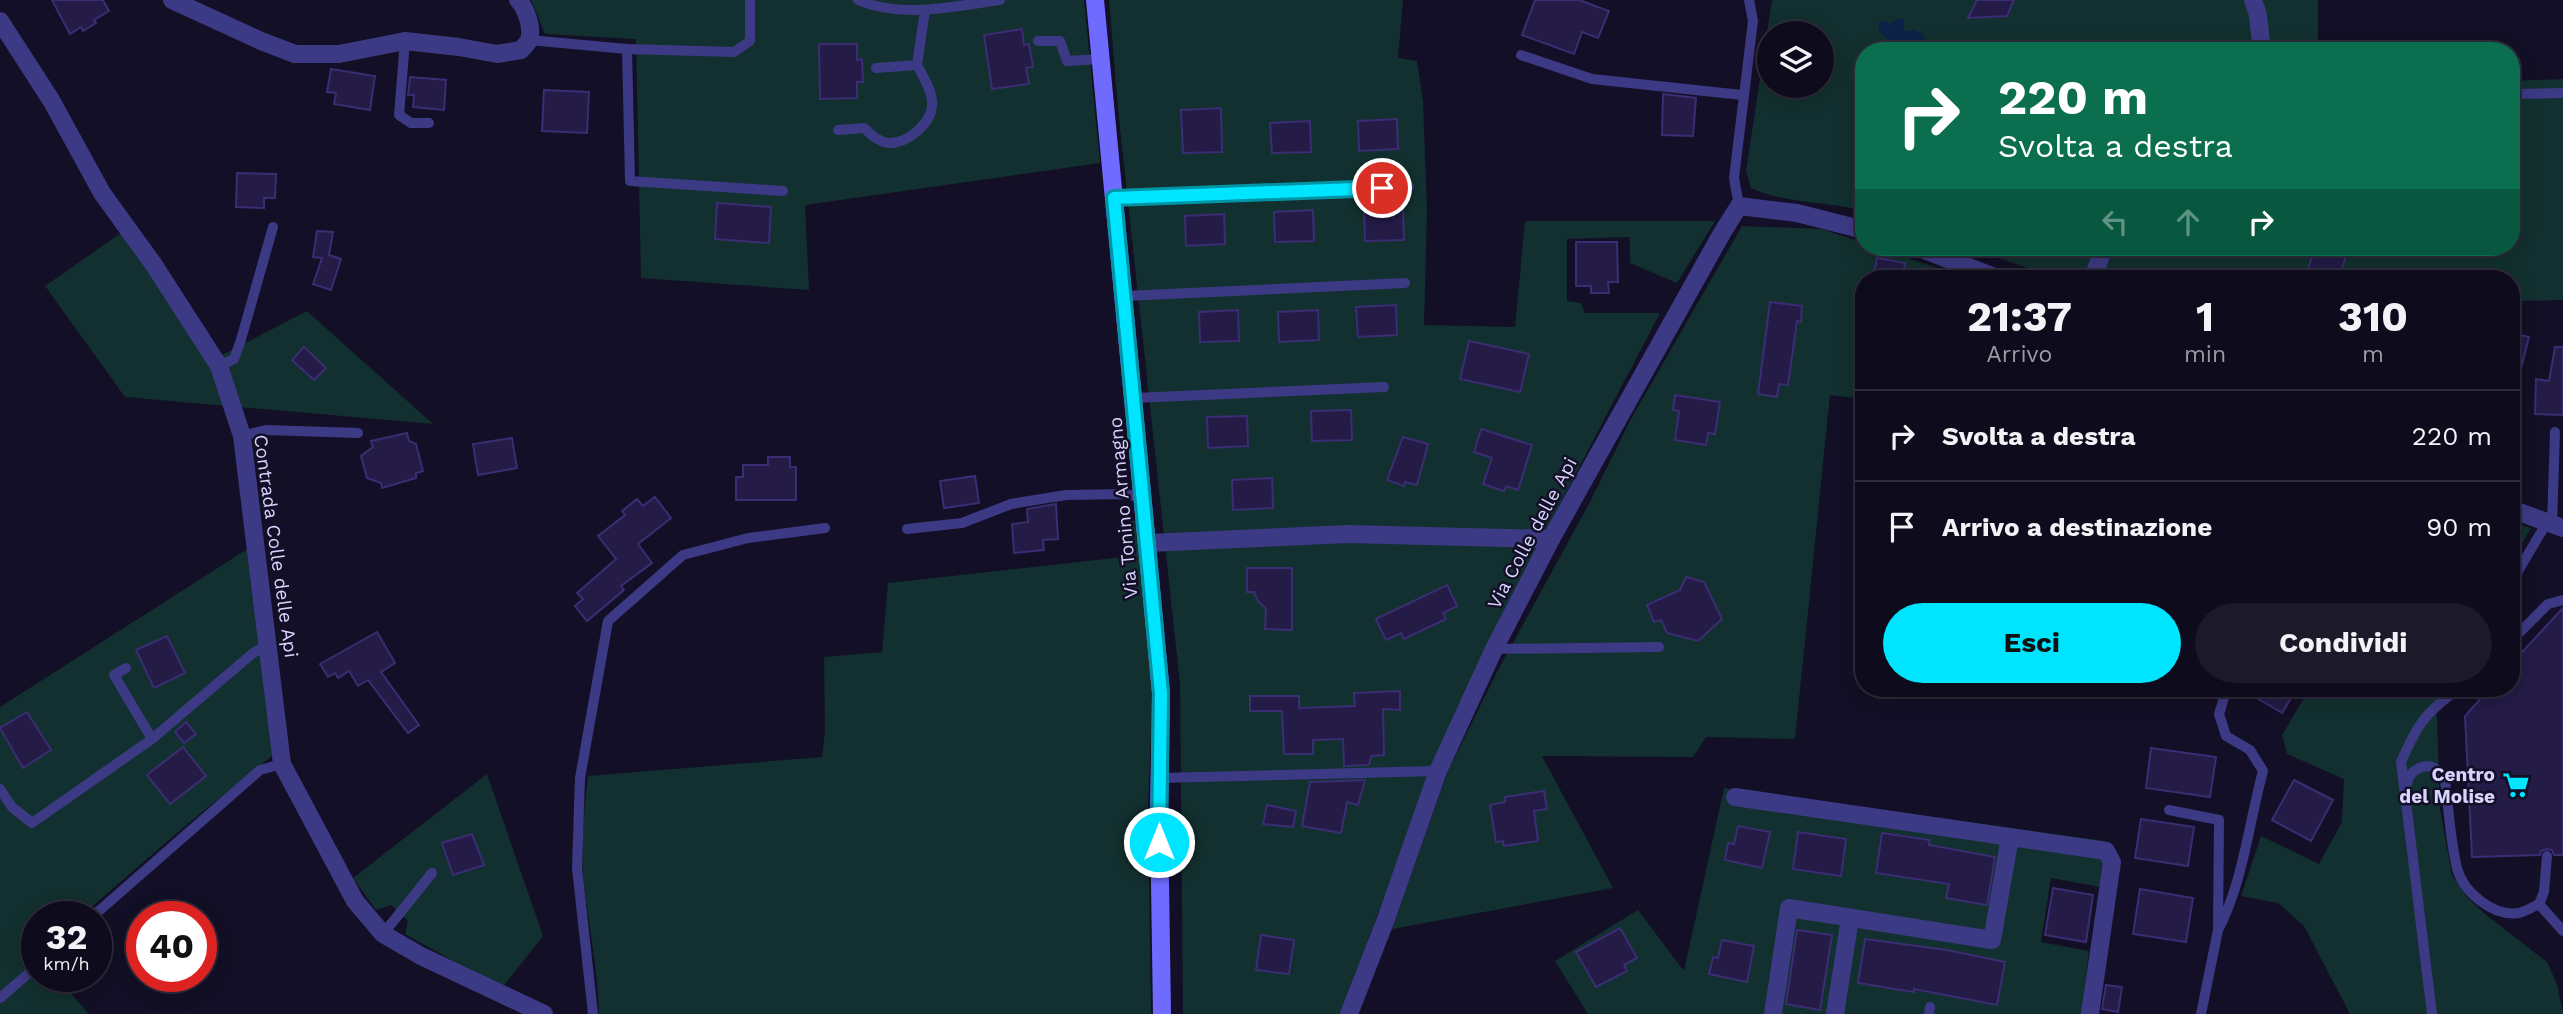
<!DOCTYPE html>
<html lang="it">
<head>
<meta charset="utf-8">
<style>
  :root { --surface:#0e0b1c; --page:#1c1929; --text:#f1f3f6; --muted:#9b9ba3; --line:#2e2b3b; --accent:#00e5ff }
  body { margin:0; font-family:"Work Sans",sans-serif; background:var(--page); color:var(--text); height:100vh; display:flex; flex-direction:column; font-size:26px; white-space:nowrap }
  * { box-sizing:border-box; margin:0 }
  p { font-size:23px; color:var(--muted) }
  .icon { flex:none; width:38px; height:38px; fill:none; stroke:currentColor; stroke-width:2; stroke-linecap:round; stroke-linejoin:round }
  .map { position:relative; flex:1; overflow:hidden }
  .drawer { position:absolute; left:1855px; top:270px; width:665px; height:427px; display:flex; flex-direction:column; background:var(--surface); border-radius:28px; box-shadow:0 4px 18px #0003,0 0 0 2px var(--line) }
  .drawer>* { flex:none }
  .top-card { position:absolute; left:1855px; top:42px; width:665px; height:214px; border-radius:28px; box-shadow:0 4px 18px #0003,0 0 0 2px var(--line); background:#0b6e4f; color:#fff; overflow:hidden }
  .fabs { position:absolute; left:1757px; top:21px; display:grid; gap:14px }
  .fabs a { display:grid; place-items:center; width:77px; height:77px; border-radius:50%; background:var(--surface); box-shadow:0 4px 18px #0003,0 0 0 2px var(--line); font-size:35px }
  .speed { position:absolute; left:21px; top:901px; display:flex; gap:14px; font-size:35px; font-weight:700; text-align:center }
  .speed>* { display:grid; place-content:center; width:91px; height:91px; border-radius:50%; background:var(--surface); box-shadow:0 4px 18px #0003,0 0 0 2px var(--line); line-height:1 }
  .speed small { font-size:18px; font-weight:400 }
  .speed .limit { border:10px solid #d22; background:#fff; color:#111 }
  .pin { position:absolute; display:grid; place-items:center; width:60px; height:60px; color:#fff; margin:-30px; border:4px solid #fff; border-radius:50%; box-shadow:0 2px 7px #0007 }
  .me { position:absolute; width:77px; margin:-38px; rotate:0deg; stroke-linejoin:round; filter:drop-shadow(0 0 5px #0008) }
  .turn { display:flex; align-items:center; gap:24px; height:147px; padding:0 28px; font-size:32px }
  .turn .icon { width:91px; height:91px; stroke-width:2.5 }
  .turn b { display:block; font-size:49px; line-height:60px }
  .lanes { display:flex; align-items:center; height:66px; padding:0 28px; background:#0003; justify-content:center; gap:35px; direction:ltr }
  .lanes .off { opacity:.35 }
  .eta { display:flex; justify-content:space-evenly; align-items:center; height:119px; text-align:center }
  .eta b { font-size:42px; font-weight:700; line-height:49px }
  .button { display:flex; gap:14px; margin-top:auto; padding:14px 28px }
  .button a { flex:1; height:80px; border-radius:42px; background:var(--accent); color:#111; font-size:28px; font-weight:700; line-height:80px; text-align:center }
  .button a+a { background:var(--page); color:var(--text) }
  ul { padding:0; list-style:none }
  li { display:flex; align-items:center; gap:21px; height:91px; padding:0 28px; border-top:2px solid var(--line) }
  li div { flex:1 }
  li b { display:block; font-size:26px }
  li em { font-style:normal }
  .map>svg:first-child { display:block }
  .green { fill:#12302f; fill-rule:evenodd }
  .water { fill:#0c2248 }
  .building { fill:#241b47; stroke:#3b2d73; stroke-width:2 }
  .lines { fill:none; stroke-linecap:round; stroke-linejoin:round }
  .lane { stroke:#3d3a85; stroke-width:10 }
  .street { stroke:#3d3a85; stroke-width:18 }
  .secondary { stroke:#6f6bff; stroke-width:18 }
  .route-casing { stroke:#0095a6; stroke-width:18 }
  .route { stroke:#00e5ff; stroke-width:12 }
  .labels { text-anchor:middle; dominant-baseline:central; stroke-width:5; stroke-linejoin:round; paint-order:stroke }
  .street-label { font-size:19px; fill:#d9d4ff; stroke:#130f26 }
  .poi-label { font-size:19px; font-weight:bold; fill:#d9d4ff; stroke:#130f26; text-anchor:end }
</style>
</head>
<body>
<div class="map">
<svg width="2563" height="1014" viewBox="0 0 2563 1014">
  <rect width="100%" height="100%" fill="#130f26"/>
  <g class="green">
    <path d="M531 0H1084L1100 163 805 205 809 290 641 278 636 39 545 34Z"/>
    <path d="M1109 0H1403L1398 58 1417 61 1423 102 1427 211 1424 325 1515 327 1525 221H1715L1677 283 1630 263V237L1567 239V301L1581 303 1585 313H1660L1487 643 1436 759 1340 1014H1183L1180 684 1118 109Z"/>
    <path d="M1772 0H2318V51H1921L1922 49 1904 31 1903 20 1899 19 1879 30 1900 51H1864V211C1827 201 1785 204 1751 188L1746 171ZM1769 33H1822V86H1769Z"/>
    <path d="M2563 79V300L2511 301V278H2055L1969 247H2511V81Z"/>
    <path d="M134 224 222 355 307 311 433 424 125 397 45 286Z"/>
    <path d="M1742 226 1822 229 1864 243V247H1875L1967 278H1864V399L1830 395 1795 739 1706 737 1693 757 1542 756 1613 888 1392 929 1448 771 1496 674 1590 502 1631 419Z"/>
    <path d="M1127 519 1139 522 1153 685 1148 805 1151 1014H599C598 970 589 928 584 885 580 849 584 811 588 776L822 757 825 732 824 657 882 652 888 583 1133 556Z"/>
    <path d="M2511 522 2531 528 2511 564Z"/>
    <path d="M249 548 272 756 185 826 80 917H37V976L56 977 89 1014H0V707Z"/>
    <path d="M2310 688H2436L2440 809 2452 875 2466 896 2485 914 2547 962 2557 984 2563 1014H2350L2304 926 2278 903 2241 896 2261 836 2319 864 2342 822 2344 779 2287 754 2282 735Z"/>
    <path d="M487 774 543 936 502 988 405 934 408 921 391 905 376 910 353 878Z"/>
    <path d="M1724 788 2105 841 2100 887 2051 878 2041 942 2089 951 2082 1014H1588L1555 961 1638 910 1684 971Z"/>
  </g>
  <path class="water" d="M1899 19 1903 20 1904 31 1913 30 1923 34 1925 42 1921 51H1900L1879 30V22L1887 21 1890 25 1893 21Z"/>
  <g class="building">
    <path d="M52 0H103L109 11 94 20 96 23 83 31 81 27 70 34Z"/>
    <path d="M1535 0H1579L1609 11 1598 38 1582 32 1574 54 1522 35Z"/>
    <path d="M1977 0H2014L2007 16 1968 18Z"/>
    <path d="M1022 29 1024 45 1029 44 1033 67 1026 68 1029 84 992 89 984 35Z"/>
    <path d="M819 44H857V60L862 59 863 82H857V98L820 99Z"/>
    <path d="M331 69 375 76 370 110 334 104 336 93 327 92Z"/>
    <path d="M410 77 446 80 444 110 413 107 414 95H408Z"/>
    <path d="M544 90 589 92 587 133 542 131Z"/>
    <path d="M1663 94 1696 98 1693 136 1662 135Z"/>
    <path d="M1221 108 1222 152 1183 153 1181 110Z"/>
    <path d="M1397 119 1398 149 1359 151 1358 121Z"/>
    <path d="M1310 121 1311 152 1272 153 1270 123Z"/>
    <path d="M237 173 276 174 275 198H264V208L236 207Z"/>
    <path d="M717 203 771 207 769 243 715 239Z"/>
    <path d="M1403 209 1404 240 1365 241 1364 211Z"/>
    <path d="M1313 210 1314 241 1275 242 1274 212Z"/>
    <path d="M1224 214 1225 244 1186 246 1185 216Z"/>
    <path d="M317 231 333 232 329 255 341 259 331 290 313 284 322 258 313 257Z"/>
    <path d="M1576 242H1617L1618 282H1608L1609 293H1591V286H1576Z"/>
    <path d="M2315 247H2349L2339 278H2327L2307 272Z"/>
    <path d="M1877 258 1905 263 1903 278H1873Z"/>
    <path d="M1770 302 1802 306 1801 322 1797 321 1788 385 1779 384 1777 397 1758 394Z"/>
    <path d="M1396 305 1397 335 1358 337 1356 307Z"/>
    <path d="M1238 310 1239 341 1200 342 1199 312Z"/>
    <path d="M1318 310 1319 340 1279 342 1278 312Z"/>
    <path d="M2511 333 2529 337 2517 384 2511 383Z"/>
    <path d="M1469 341 1529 354 1520 392 1460 379Z"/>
    <path d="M304 347 326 368 314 380 292 360Z"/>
    <path d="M2555 347H2563V415L2535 414 2536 379 2549 381Z"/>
    <path d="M1675 395 1720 402 1715 434 1708 433 1706 445 1675 440 1679 411 1673 410Z"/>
    <path d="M1351 410 1352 440 1312 441 1311 411Z"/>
    <path d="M1247 416 1248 446 1208 448 1207 417Z"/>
    <path d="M1481 429 1532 445 1518 490 1506 486 1504 491 1483 484 1492 458 1474 452Z"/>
    <path d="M407 433 409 441 416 444 423 471 416 473V478L382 488 381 483 367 478 361 456 373 447 371 441Z"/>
    <path d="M1403 437 1428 444 1417 485 1405 482 1404 486 1387 480Z"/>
    <path d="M512 438 517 468 478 475 473 444Z"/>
    <path d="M768 457H790V467H796V500H736V477H743V465H768Z"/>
    <path d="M975 476 979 503 944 508 940 481Z"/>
    <path d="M1272 478 1273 508 1233 510 1232 480Z"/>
    <path d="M655 497 671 518 638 544 652 563 621 586 624 590 587 621 575 606 583 599 577 593 616 559 598 536 625 515 622 511 637 499 643 506Z"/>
    <path d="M1056 504 1058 539 1043 540 1044 550 1014 553 1012 524 1028 522 1027 509Z"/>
    <path d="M1247 568H1292V630L1265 629 1266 609 1258 601 1254 592H1247Z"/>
    <path d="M1686 577 1704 582 1722 619 1698 641 1667 633 1661 620 1654 622 1647 605 1680 590Z"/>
    <path d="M1447 585 1457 606 1443 613 1446 619 1404 639 1401 633 1386 640 1376 619Z"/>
    <path d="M2563 608V855H2554L2552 850 2547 849 2541 851 2540 855 2472 857 2465 716 2490 688H2511V664Z"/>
    <path d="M377 632 395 663 381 672 419 725 408 733 368 680 358 686 349 671 338 678 335 673 328 677 320 664Z"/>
    <path d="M167 636 185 673 154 688 136 650Z"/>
    <path d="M2240 688H2297L2282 713Z"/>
    <path d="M1400 691V710L1383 709 1384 755 1371 756 1369 765 1344 766 1343 739 1313 740V754H1284L1282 711H1250V696H1299V708L1355 706 1354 693Z"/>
    <path d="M27 712 51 750 23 768 0 728Z"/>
    <path d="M186 722 196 734 184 743 175 732Z"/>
    <path d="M183 747 206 776 170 804 147 775Z"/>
    <path d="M2151 748 2216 757 2210 797 2146 788Z"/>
    <path d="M1365 780 1358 805 1347 802 1341 833 1302 826 1310 782Z"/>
    <path d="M2294 780 2333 800 2311 841 2272 820Z"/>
    <path d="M1544 791 1547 809 1534 811 1538 841 1504 846 1503 841 1496 842 1490 805 1505 802V797Z"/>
    <path d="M1267 805 1296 811 1293 827 1263 824Z"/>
    <path d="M2141 819 2194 827 2188 866 2135 858Z"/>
    <path d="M1738 826 1770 832 1762 868 1725 860 1728 843 1734 844Z"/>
    <path d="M1798 832 1846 839 1841 876 1793 869Z"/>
    <path d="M1882 833 1930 840 1929 845 1995 857 1987 905 1946 898 1949 884 1876 873Z"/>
    <path d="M472 834 484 865 453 875 442 843Z"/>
    <path d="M2053 888 2093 895 2086 942 2045 935Z"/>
    <path d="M2140 889 2193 898 2186 942 2133 934Z"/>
    <path d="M1620 928 1637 958 1624 965 1627 971 1596 987 1576 952Z"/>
    <path d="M1797 930 1832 935 1820 1010 1786 1004Z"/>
    <path d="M1261 935 1294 940 1289 974 1256 970Z"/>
    <path d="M1865 939 1947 950 2005 962 1997 1005 1914 989V992L1858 983Z"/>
    <path d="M1722 940 1754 946 1747 982 1709 974 1713 957 1718 958Z"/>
    <path d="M2106 985 2122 987 2118 1012 2102 1009Z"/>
  </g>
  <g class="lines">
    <g class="lane">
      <path d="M858 0C901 19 956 6 1000 0"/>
      <path d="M529 40 627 49 734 52 750 41V0"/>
      <path d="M405 41 399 115 411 123H429"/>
      <path d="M1038 41H1060L1067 61 1101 59"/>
      <path d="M627 49 630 181 783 191"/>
      <path d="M1521 55 1592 79 1742 95"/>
      <path d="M876 68 917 65 925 10"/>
      <path d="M2511 94 2563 93"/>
      <path d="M838 130 864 128C871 134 878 142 888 143 908 144 934 122 932 101 931 89 923 76 917 65"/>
      <path d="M1114 198 1409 187"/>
      <path d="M1739 206 1734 178 1753 21 1749 0"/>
      <path d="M1124 296 1405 283"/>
      <path d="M219 366 234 359 240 343 273 227"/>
      <path d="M1134 398 1384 387"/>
      <path d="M2511 424 2514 400"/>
      <path d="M242 436 266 430 358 433"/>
      <path d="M2552 524 2555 432"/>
      <path d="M907 529 962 523 1011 504 1066 495 1126 494 1144 498"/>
      <path d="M2511 583 2547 522"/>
      <path d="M2511 641 2548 604 2563 600"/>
      <path d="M1494 649 1659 647"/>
      <path d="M126 668 114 675 152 739"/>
      <path d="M1160 778 1438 771"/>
      <path d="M2407 784C2409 770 2426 760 2439 771 2442 773 2443 777 2445 781 2449 809 2450 840 2457 868 2463 892 2493 917 2519 913 2526 911 2533 907 2539 904L2544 892 2547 856"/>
      <path d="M0 789 12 807 32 823 152 739 253 653 268 645"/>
      <path d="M2169 810 2219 820 2218 930 2201 1014"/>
      <path d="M2539 904 2563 931"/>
      <path d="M92 917 260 770 282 764"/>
      <path d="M2218 930C2243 883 2249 822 2263 771L2250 750 2226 736 2219 714 2227 688"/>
      <path d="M383 934 432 873"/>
      <path d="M0 998 37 966"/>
      <path d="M593 1014 577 868 580 778 608 621 683 555 748 538 825 528"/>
      <path d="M1929 1014 1930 1007"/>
      <path d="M2432 1014 2401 762C2417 725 2426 711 2460 688"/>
    </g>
    <g class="street">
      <path d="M172 0 261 41 295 54H339L405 41 459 47 497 54 521 50C524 47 527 44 529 40 533 28 526 8 518 0"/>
      <path d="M2253 0 2258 15 2262 51"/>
      <path d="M0 21 51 100 102 193 154 265 219 366 242 436 282 764 355 901 383 934 421 956 544 1014"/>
      <path d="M1917 247 1997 278"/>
      <path d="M2093 278 2104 247"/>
      <path d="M2511 509 2563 528"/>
      <path d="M1148 543 1348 534 1551 539"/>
      <path d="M1735 797 2106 851 2112 862 2090 1014"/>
      <path d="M1349 1014 1386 919 1438 771 1494 649 1551 539 1722 233 1739 206 1797 213 1864 230"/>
      <path d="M1773 1014 1789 908 1992 940 2010 837"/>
      <path d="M1835 1014 1850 918"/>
    </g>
    <path class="secondary" d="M1095 0 1161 693 1159 817 1162 1014"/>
  </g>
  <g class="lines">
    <g class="route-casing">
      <path id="route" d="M1159 842 1161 693 1114 198 1382 188"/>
    </g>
    <use href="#route" class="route"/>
  </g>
  <defs>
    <g id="supermarket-bare" transform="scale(2.1)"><path d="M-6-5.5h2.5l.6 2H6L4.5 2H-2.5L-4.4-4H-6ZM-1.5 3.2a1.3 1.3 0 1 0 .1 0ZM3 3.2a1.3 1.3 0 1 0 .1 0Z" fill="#00e5ff" stroke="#130f26" stroke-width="2.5" paint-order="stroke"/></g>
  </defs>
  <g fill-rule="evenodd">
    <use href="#supermarket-bare" x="2516" y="785"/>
  </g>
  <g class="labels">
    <g class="street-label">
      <text transform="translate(1123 508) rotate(-95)">Via Tonino Armagno</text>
      <text transform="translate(1532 533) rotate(-62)">Via Colle delle Api</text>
      <text transform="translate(276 546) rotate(82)">Contrada Colle delle Api</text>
    </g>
    <g class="poi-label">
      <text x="2495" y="774">Centro<tspan x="2495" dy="22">del Molise</tspan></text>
    </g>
  </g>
</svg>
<div class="fabs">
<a><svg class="icon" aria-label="layers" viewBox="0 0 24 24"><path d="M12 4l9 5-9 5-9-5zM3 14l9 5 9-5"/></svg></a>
</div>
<div class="speed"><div>32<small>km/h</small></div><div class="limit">40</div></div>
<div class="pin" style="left:1382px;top:188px;background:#d93025"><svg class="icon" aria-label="arrive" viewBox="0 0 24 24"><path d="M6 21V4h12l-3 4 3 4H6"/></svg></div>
<svg class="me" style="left:1159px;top:842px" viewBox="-20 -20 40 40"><circle r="17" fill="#00e5ff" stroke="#fff" stroke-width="3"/><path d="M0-11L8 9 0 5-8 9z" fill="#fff"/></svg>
<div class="top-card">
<div class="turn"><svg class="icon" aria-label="right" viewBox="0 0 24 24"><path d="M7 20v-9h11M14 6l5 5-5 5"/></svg><div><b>220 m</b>Svolta a destra</div></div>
<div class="lanes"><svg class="icon off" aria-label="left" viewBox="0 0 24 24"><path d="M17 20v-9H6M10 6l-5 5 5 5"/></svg><svg class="icon off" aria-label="ahead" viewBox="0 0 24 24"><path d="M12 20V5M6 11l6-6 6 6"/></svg><svg class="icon" aria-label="right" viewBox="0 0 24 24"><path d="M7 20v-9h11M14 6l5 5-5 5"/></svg></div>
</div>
<section class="drawer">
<div class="eta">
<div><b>21:37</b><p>Arrivo</p></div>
<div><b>1</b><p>min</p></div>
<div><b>310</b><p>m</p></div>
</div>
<ul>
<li><svg class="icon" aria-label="right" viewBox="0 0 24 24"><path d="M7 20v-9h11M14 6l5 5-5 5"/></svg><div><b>Svolta a destra</b></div><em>220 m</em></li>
<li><svg class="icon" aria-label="arrive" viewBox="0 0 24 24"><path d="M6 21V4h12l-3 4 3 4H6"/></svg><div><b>Arrivo a destinazione</b></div><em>90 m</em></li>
</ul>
<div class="button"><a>Esci</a><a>Condividi</a></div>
</section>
</div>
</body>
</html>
